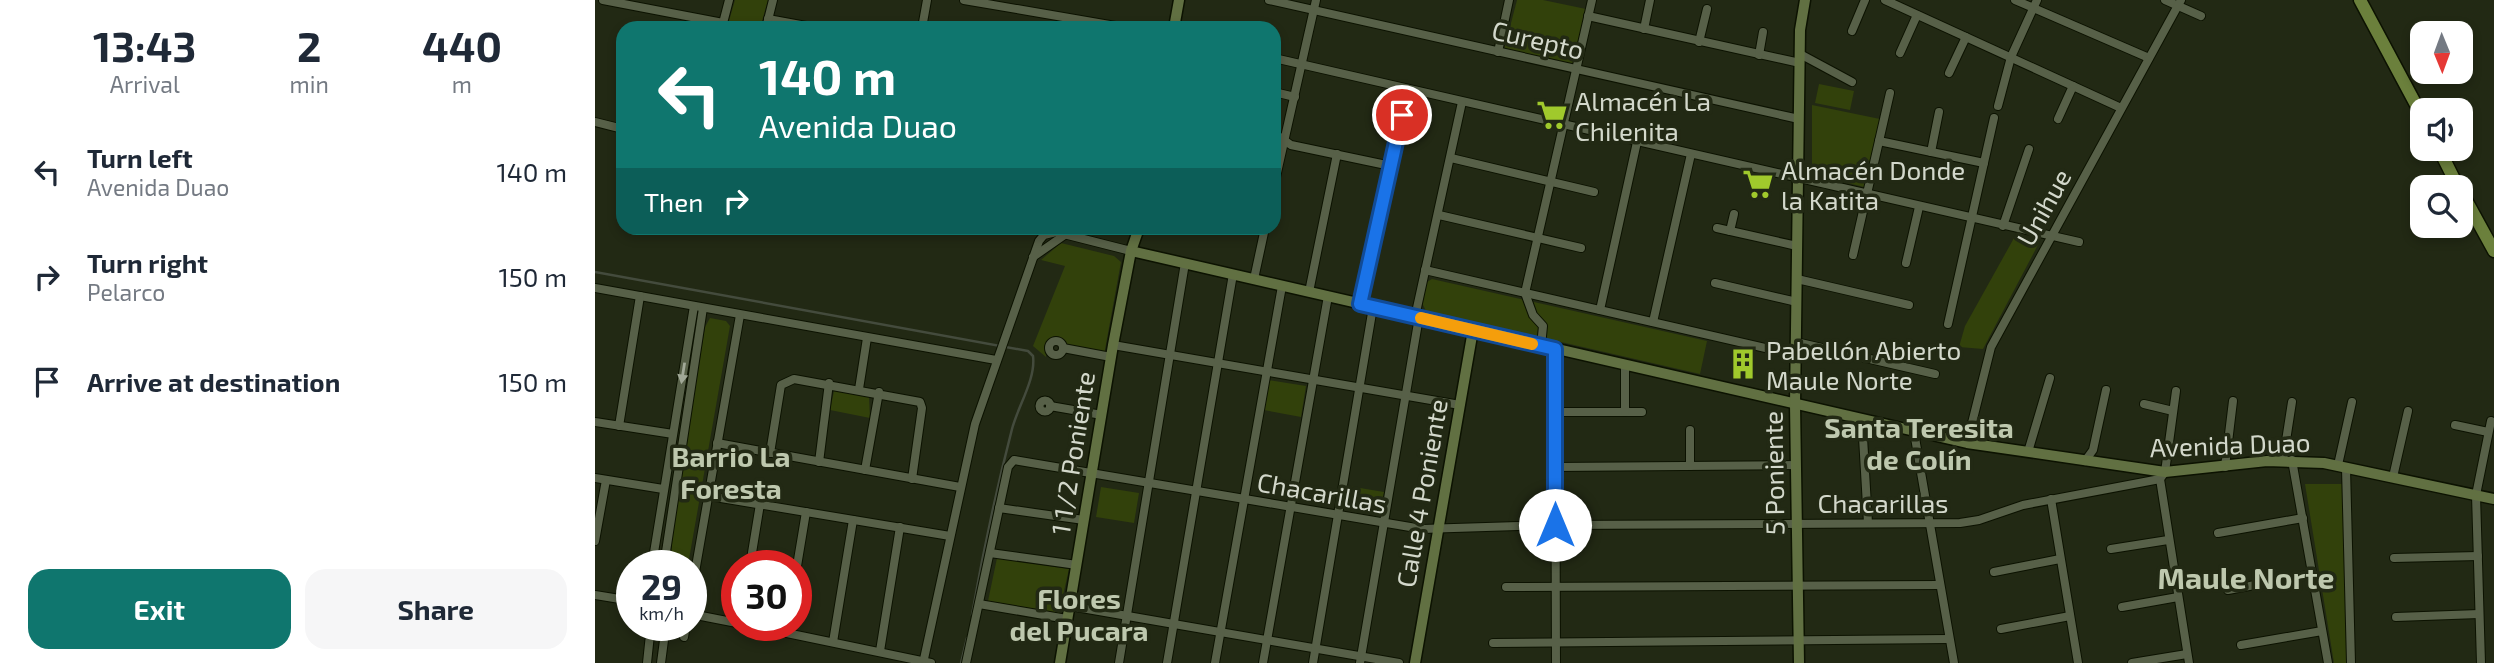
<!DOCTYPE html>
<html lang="en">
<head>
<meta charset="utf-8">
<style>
  :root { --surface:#fff; --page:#f6f6f7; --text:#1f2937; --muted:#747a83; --accent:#0f766e }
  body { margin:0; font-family:"Exo 2",sans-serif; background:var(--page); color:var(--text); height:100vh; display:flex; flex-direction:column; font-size:26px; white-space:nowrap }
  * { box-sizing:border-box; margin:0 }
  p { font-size:23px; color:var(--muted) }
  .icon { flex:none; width:38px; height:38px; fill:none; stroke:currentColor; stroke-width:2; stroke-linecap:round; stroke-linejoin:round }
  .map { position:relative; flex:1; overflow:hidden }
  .side { display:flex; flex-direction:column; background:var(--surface); width:595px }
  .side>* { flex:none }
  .top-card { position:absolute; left:21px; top:21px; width:665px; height:214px; border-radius:21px; box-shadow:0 4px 10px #0003; background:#0f766e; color:#fff; overflow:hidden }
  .needle { width:46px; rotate:179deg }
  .fabs { position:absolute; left:1815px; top:21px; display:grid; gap:14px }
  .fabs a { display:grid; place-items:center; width:63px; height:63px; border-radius:14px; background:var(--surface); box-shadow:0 4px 10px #0003; font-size:35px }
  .speed { position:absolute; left:21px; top:550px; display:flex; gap:14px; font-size:35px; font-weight:700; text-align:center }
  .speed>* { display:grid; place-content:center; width:91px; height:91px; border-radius:50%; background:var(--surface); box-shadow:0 4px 10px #0003; line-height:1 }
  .speed small { font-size:18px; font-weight:400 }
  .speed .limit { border:10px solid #d22; background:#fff; color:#111 }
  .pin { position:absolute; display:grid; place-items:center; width:60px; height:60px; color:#fff; margin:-30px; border:4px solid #fff; border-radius:50%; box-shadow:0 2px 7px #0007 }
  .me { position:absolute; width:77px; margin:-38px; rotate:0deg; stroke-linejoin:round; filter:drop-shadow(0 0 5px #0008) }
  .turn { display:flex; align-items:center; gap:24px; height:147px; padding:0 28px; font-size:32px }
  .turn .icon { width:91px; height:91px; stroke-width:2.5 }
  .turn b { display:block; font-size:49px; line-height:60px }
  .then { display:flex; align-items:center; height:66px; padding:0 28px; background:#0003; gap:14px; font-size:26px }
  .eta { display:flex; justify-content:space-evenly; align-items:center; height:119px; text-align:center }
  .eta b { font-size:42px; font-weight:700; line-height:49px }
  .action { display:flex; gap:14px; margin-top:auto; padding:14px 28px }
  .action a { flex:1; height:80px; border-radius:21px; background:var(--accent); color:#fff; font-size:28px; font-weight:700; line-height:80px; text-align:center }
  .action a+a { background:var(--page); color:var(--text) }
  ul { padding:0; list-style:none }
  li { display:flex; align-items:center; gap:21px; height:105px; padding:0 28px }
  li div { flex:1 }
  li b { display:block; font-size:26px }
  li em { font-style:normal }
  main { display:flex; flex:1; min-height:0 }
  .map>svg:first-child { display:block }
  .green { fill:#32410b }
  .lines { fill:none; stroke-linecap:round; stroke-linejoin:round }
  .stream { stroke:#444b3d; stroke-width:2.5 }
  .street-casing { stroke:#0c1201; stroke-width:10 }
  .secondary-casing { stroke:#0c1201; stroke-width:13 }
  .primary-casing { stroke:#0c1201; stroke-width:15 }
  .street { stroke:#576048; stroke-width:8 }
  .secondary { stroke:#617042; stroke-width:10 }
  .primary { stroke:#6b803c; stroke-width:12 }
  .oneway { fill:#a1a897 }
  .route-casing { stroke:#114b97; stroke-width:18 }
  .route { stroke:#1a73e8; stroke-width:12 }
  .slow { stroke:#f59e0b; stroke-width:12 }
  .labels { text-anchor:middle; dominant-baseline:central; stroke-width:7; stroke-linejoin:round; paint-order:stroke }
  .street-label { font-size:26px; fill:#d3d8cb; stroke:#222914 }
  .poi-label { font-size:26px; fill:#d3d8cb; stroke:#222914; text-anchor:start }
  .neighbourhood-label { font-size:28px; font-weight:bold; fill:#bec8ae; stroke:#222914 }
  .quarter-label { font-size:30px; font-weight:bold; fill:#bec8ae; stroke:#222914 }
</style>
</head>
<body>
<main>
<section class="side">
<div class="eta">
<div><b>13:43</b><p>Arrival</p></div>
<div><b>2</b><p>min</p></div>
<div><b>440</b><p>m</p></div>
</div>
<ul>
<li><svg class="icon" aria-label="left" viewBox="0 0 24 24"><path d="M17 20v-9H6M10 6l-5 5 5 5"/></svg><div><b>Turn left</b><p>Avenida Duao</p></div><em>140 m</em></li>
<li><svg class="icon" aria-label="right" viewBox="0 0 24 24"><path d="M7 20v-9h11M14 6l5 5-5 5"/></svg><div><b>Turn right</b><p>Pelarco</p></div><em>150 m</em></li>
<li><svg class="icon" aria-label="arrive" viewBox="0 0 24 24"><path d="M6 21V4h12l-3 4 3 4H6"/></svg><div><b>Arrive at destination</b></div><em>150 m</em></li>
</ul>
<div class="action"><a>Exit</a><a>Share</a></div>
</section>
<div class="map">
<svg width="1899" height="663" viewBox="0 0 1899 663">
  <rect width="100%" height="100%" fill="#222914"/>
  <g class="green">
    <path d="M140 0H173L165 28H132Z"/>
    <path d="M922 0H948L991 9 977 66 909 50Z"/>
    <path d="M1224 84 1259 91 1255 110 1220 103Z"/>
    <path d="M1217 105 1285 119 1269 187 1220 175 1217 171Z"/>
    <path d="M1419 238 1444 243 1388 349 1364 347 1370 326Z"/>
    <path d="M466 243 519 256 526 262 509 355 469 346 460 341 451 348V357L438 346 470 266 446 260Z"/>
    <path d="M837 279 1112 341 1105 374 831 311 827 303 832 282Z"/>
    <path d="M115 318 131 321 135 326 93 565H76L77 532 110 327Z"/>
    <path d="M673 380 711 386 706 417 669 410Z"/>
    <path d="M244 389 274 396 275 418 235 410 239 391Z"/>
    <path d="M1710 484H1749L1753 663H1739Z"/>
    <path d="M753 486 789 492 785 515 749 509Z"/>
    <path d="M506 487 544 493 539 523 501 517Z"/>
    <path d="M402 558 474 569 464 613 393 601Z"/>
  </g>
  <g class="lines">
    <g class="stream">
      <path d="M0 272 433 351 438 356C441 379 423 406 417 429 401 491 388 552 377 615"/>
      <path d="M366 663 372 638"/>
    </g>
    <g class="street-casing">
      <g id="street">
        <path d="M8 0 128 23"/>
        <path d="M369 0 532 28"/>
        <path d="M674 0 1204 119"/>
        <path d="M1290 0 1526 108"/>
        <path d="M1420 0 1554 58"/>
        <path d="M1570 0 1606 16"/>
        <path d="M993 16 1205 63"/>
        <path d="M173 19 222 28"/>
        <path d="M127 27 134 0"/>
        <path d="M171 28 178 0"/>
        <path d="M327 28 332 0"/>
        <path d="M1049 29 1055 0"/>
        <path d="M1257 31 1270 0"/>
        <path d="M1104 42 1112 9"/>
        <path d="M903 52 914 0"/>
        <path d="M1305 53 1322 15"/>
        <path d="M1205 54 1257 82"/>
        <path d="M1164 55 1168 32"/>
        <path d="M679 58 1484 242"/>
        <path d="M1354 73 1371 37"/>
        <path d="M679 92 700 97"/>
        <path d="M1403 106 1416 57 1442 0"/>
        <path d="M1463 119 1478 86"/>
        <path d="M0 122 28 129"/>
        <path d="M679 133 696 145 796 166"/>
        <path d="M1284 141 1389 163"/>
        <path d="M1336 152 1344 112"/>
        <path d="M856 158 999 192"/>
        <path d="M679 186 721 0"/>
        <path d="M844 215 986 248"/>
        <path d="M1408 226 1434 149"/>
        <path d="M1122 228 1202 246"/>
        <path d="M1135 231 1139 214"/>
        <path d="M1258 255 1295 93"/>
        <path d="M438 257 471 234"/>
        <path d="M1311 263 1324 207"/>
        <path d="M830 270 1201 355"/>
        <path d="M659 279 670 228"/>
        <path d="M1202 279 1314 305"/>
        <path d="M1120 283 1202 302"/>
        <path d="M0 288 401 360"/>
        <path d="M714 292 742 154"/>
        <path d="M765 304 813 89"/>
        <path d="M1005 310 1042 142"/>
        <path d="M820 317 867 102"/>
        <path d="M1058 322 1096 154"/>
        <path d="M1353 324 1399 118"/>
        <circle cx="461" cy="348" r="7"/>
        <path d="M1201 342 1340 374"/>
        <path d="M518 345 865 405"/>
        <path d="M946 346 948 326 938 315 930 293 997 0"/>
        <path d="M468 348 516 357"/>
        <path d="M960 349 961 663"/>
        <path d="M264 389 272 338"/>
        <circle cx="450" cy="406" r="5.5"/>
        <path d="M1549 404 1578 411"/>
        <path d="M455 406 507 415"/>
        <path d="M960 412H1047"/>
        <path d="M1030 412V365"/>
        <path d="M1267 420 1273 523"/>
        <path d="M0 422 78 434"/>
        <path d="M1860 425 1893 432"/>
        <path d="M24 426 45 296"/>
        <path d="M1319 432 1359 663"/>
        <path d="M122 443 365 487"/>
        <path d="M1372 443 1396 347 1586 0"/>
        <path d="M1433 452 1455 378"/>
        <path d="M175 453 186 385 199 379 325 402 327 408 317 479"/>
        <path d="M1688 460 1697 402"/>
        <path d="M1697 460 1733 663"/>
        <path d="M1490 461 1498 450 1511 390"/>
        <path d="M224 462 234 383"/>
        <path d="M1743 465 1757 402"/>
        <path d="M1095 466V430"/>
        <path d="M960 467 1201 465"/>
        <path d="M1630 467 1638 401"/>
        <path d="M1751 468 1756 663"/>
        <path d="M270 470 284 392"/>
        <path d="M1798 477 1813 411"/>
        <path d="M0 478 68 489"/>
        <path d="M1565 479 1594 663"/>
        <path d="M114 496 355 536"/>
        <path d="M1456 499 1483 663"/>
        <path d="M404 508 489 520"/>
        <path d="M1623 533 1708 518"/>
        <path d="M0 541 11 480"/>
        <path d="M1516 549 1573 540"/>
        <path d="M395 553 482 565"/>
        <path d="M1799 558 1883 556"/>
        <path d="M57 565 99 306"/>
        <path d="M69 565 108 308"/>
        <path d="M155 565 165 504"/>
        <path d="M201 572 211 512"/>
        <path d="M1399 572 1465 559"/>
        <path d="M911 587 1345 585"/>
        <path d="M1633 590 1718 574"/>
        <path d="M0 595 37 601"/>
        <path d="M96 595 145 315"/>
        <path d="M384 604 472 619"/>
        <path d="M475 606 804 663"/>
        <path d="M1527 607 1583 597"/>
        <path d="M96 614 142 623"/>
        <path d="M1801 617 1884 614"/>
        <path d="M153 625 336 663"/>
        <path d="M1406 629 1475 616"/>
        <path d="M89 637 91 625"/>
        <path d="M238 642 258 520"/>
        <path d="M898 643 1354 639"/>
        <path d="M1646 645 1727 631"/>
        <path d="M285 651 305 527"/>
        <path d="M329 659 380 424 444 241 449 235 461 232 536 251"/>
        <path d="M52 663 56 625"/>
        <path d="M66 663 71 625"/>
        <path d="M371 663 413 467 419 460 827 529 960 525 1365 523 1384 520 1428 505 1565 479 1570 472 1581 391"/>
        <path d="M524 663 590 263"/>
        <path d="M572 663 638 274"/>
        <path d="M620 663 687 286"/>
        <path d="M668 663 733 296"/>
        <path d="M718 663 778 307"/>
        <path d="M765 663 824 317"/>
        <path d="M1537 663 1592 654"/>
        <path d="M1886 663 1881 495 1896 421"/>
      </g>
    </g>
    <g class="secondary-casing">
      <g id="secondary">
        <path d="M579 28 584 0"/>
        <path d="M536 251 1372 443 1570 472 1672 461 1729 463 1899 499"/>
        <path d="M465 663 518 345 536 251 544 228"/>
        <path d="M820 663 878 330"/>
        <path d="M1204 663 1200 404 1205 30 1210 0"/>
      </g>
    </g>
    <g class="primary-casing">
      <g id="primary">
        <path d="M1765 0 1827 116"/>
        <path d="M1844 149 1863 187"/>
        <path d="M1866 191 1899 251"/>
      </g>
    </g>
    <use href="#street" class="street"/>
    <use href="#secondary" class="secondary"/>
    <use href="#primary" class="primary"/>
  </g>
  <defs><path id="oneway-solid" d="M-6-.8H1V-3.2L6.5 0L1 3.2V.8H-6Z" transform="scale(1.75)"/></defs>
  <use class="oneway" href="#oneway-solid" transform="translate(88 373) rotate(99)"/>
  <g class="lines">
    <g class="route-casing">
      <path id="route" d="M807 115 765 304 960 349V525"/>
    </g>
    <use href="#route" class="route"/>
    <path class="slow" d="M826 318 937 344"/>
  </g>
  <defs>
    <g id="supermarket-bare" transform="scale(2.415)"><path d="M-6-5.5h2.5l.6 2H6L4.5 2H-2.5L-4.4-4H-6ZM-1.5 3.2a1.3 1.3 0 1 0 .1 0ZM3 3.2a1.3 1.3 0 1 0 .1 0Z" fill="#a0c92c" stroke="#222914" stroke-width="2.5" paint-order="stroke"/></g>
    <g id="building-bare" transform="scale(2.415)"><path d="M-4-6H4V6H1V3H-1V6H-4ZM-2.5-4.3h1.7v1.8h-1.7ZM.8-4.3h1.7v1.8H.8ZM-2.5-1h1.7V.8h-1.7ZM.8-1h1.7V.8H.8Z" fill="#a0c92c" stroke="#222914" stroke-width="2.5" paint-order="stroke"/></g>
  </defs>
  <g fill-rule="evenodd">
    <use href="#supermarket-bare" x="957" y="115"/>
    <use href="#supermarket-bare" x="1163" y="184"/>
    <use href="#building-bare" x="1148" y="364"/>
  </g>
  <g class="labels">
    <g class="street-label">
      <text transform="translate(943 39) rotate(13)">Curepto</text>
      <text transform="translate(1448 207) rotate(-61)">Unihue</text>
      <text transform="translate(1635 444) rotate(-2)">Avenida Duao</text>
      <text transform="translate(477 453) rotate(-81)">1 1/2 Poniente</text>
      <text transform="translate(1178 473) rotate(-91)">5 Poniente</text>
      <text transform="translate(727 492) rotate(10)">Chacarillas</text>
      <text transform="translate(826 493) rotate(-80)">Calle 4 Poniente</text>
      <text x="1288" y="502">Chacarillas</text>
    </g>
    <g class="poi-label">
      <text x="980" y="100">Almacén La<tspan x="980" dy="30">Chilenita</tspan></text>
      <text x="1186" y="169">Almacén Donde<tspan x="1186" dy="30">la Katita</tspan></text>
      <text x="1171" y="349">Pabellón Abierto<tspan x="1171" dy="30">Maule Norte</tspan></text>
    </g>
    <g class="neighbourhood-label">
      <text x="1324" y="427">Santa Teresita<tspan x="1324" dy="32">de Colín</tspan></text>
      <text x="136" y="456">Barrio La<tspan x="136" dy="32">Foresta</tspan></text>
      <text x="484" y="598">Flores<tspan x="484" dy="32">del Pucara</tspan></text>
    </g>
    <g class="quarter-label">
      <text x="1651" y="577">Maule Norte</text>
    </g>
  </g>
</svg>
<div class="fabs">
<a><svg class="needle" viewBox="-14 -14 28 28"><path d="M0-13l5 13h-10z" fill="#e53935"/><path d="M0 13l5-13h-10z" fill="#747a83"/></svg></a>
<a><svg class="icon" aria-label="sound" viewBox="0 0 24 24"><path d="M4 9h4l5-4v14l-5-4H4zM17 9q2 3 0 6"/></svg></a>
<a><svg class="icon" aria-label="search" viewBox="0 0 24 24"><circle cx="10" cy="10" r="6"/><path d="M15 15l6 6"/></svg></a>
</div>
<div class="speed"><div>29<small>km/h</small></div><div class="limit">30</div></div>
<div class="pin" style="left:807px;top:115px;background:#d93025"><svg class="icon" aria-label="arrive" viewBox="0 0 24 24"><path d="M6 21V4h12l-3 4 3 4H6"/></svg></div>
<svg class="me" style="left:960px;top:525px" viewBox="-20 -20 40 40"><circle r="19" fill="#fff"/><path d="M0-13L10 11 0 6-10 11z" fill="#1a73e8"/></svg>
<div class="top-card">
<div class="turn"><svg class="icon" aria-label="left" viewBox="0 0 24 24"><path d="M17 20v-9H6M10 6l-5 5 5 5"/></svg><div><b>140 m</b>Avenida Duao</div></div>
<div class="then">Then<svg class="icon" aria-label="right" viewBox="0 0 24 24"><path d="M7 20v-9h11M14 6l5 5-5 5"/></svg></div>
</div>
</div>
</main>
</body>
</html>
